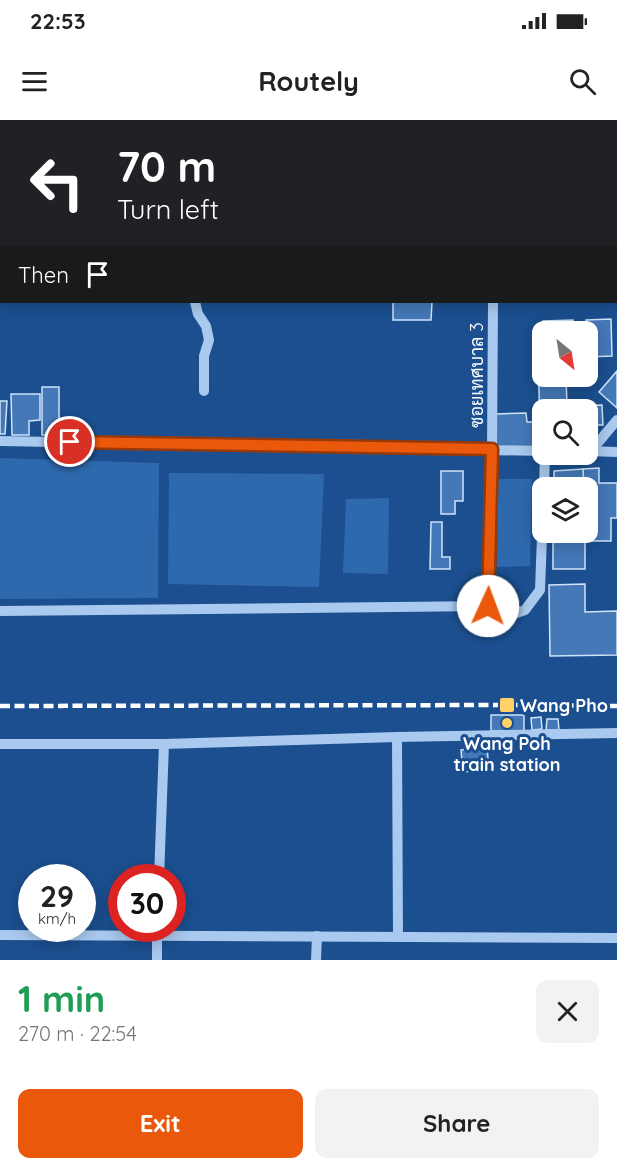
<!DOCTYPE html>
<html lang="en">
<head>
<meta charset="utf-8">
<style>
  :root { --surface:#fff; --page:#f2f2f2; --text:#222; --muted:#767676; --accent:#ea580c }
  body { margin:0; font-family:Quicksand,Sarabun,sans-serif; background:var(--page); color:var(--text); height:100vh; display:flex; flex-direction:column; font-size:22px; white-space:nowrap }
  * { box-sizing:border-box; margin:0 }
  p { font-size:20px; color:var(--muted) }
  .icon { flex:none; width:33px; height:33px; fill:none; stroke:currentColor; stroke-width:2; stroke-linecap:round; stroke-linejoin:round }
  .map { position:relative; height:840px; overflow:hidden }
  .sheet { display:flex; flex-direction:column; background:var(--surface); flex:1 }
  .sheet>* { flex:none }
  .top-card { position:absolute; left:0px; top:0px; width:618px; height:183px; box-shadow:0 3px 15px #0003; background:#202124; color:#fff; overflow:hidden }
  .needle { width:39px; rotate:150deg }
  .buttons { position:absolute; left:532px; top:201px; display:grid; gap:12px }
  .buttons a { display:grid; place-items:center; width:66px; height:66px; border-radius:12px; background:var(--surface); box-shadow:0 3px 15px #0003; font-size:30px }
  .speed { position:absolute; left:18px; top:744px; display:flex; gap:12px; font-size:30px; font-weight:700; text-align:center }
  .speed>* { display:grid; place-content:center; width:78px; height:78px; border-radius:50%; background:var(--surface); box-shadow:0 3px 15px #0003; line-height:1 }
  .speed small { font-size:15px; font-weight:400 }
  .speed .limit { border:9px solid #d22; background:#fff; color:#111 }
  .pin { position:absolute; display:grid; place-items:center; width:51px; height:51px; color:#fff; margin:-26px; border:3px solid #fff; border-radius:50%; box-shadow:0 2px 6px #0007 }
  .me { position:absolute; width:66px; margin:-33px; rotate:2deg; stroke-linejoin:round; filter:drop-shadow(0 0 4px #0008) }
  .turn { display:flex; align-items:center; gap:21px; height:126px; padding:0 18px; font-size:27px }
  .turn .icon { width:78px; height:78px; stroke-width:2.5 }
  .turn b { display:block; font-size:42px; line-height:51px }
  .then { display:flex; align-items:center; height:57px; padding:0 18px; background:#0003; gap:12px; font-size:22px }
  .round { display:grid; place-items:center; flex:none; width:63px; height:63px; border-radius:12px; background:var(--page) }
  .head { display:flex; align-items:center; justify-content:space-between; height:102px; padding:0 18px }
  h1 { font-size:36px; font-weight:700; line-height:45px; color:#1e9e55 }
  .cta { display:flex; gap:12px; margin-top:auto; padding:12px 18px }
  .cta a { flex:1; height:69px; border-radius:12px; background:var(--accent); color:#fff; font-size:24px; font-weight:700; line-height:69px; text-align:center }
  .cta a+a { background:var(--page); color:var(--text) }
  .status { display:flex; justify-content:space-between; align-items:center; height:42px; padding:0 30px; background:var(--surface); direction:ltr }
  .status svg { height:16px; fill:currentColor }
  header { display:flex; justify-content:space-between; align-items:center; height:78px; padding:0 18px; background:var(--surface); font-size:27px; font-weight:700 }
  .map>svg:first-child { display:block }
  .green { fill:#2e69ad }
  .building { fill:#4478b7; stroke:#cfe3fa; stroke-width:1.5 }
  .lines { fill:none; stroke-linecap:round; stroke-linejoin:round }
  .minor { stroke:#a9c9ee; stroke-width:10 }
  .rail { stroke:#fff; stroke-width:4.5; stroke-dasharray:10 4.5; stroke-linecap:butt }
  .route-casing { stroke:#983908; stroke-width:15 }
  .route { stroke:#ea580c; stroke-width:10 }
  .poi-dot { fill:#ffd166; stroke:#1b4f8f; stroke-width:2 }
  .labels { text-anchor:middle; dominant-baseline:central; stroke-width:6; stroke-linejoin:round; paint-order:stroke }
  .street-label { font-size:18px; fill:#fff; stroke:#1b4f8f }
  .poi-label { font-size:18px; font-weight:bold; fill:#fff; stroke:#1b4f8f; text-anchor:start }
</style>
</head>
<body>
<div class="status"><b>22:53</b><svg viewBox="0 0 49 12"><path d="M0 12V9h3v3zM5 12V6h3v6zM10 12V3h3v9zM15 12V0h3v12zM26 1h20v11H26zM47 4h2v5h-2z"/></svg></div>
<header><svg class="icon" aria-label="menu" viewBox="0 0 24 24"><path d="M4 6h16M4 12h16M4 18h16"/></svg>Routely<svg class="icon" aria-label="search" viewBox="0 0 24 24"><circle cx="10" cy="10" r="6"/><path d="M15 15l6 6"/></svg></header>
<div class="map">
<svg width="617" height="840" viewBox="0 0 617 840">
  <rect width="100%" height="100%" fill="#1b4f8f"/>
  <g class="green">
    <path d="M0 338 159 343 158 478 0 479Z"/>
    <path d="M169 353 324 354 319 467 168 464Z"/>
    <path d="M498 359H532L530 446 497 447Z"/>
    <path d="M389 378 388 454 343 453 346 379Z"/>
  </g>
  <g class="building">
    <path d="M393 182H432L431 200H393Z"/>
    <path d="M611 199 612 236 588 237V212H586V200Z"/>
    <path d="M573 200V212H543V229V201Z"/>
    <path d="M538 237H543V256H566L567 286 602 285 603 305H588V290H543V307H540Z"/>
    <path d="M617 251V288L599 272Z"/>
    <rect x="42" y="267" width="17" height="48"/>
    <path d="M11 274H40V300L29 301V315H12Z"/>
    <path d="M0 281H7L5 314H0Z"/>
    <path d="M526 293 527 302H536V327L495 328 494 294Z"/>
    <path d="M540 308H543V325H539Z"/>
    <path d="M599 348V363H617V398H611V421H585V412H588V368H584L583 349Z"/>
    <path d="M583 349 584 368H554V351Z"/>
    <path d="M441 351H463V381H455V394H441Z"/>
    <path d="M431 402H442V437H450V449H430Z"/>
    <rect x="553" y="412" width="32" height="37"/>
    <path d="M585 464V492L617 491V535L550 536 549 465Z"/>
    <rect x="491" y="595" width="33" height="16"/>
    <path d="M541 597 542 609 532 610 531 598Z"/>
    <path d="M547 599H558L559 610H546Z"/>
    <path d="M487 627 489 650 463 652 461 630Z"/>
  </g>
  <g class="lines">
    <g class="minor">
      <path d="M186 2V0"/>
      <path d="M494 2V0"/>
      <path d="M195 182 198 194 206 206 209 220 204 236V271"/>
      <path d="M0 321 543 331"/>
      <path d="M588 331 617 332"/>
      <path d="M591 331 617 300"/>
      <path d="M544 368 545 334"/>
      <path d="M488 486 492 329 493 182"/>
      <path d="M0 491 488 486 502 498 525 490 540 470 543 390"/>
      <path d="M397 617 398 817"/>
      <path d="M0 624H164L397 617 617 613"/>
      <path d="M159 758 164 624"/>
      <path d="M0 815 617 818"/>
      <path d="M157 840V809"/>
      <path d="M316 840 317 816"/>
    </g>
    <path class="rail" d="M0 586 507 585 617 586"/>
  </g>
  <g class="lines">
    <g class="route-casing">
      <path id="route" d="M70 322 492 329 488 486"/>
    </g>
    <use href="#route" class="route"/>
  </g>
  <g class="poi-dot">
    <rect x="499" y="577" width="16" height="16" rx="3"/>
    <circle cx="507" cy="603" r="6"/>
  </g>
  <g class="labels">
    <g class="street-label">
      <text transform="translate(476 255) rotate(-90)">ซอยเทศบาล 3</text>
    </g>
    <g class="poi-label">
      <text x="520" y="585">Wang Pho</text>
      <text x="507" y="623" text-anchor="middle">Wang Poh<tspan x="507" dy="21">train station</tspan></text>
    </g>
  </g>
</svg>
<div class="buttons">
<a><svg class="needle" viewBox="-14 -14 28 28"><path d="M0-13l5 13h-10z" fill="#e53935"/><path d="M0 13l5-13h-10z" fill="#767676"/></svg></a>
<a><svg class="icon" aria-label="search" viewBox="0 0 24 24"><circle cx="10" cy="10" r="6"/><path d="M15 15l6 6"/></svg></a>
<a><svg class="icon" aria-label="layers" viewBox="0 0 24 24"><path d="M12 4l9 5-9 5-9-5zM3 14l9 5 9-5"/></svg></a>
</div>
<div class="speed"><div>29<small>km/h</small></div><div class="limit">30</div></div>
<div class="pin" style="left:70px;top:322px;background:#d93025"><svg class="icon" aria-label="arrive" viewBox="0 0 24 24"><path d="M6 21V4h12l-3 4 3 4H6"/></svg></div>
<svg class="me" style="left:488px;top:486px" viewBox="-20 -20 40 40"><circle r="19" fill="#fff"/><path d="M0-13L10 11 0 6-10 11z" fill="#ea580c"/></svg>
<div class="top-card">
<div class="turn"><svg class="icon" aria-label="left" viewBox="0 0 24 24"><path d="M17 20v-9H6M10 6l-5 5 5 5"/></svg><div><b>70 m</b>Turn left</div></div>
<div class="then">Then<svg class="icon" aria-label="arrive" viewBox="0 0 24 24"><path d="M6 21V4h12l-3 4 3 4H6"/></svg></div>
</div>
</div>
<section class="sheet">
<div class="head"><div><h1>1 min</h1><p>270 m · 22:54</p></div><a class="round"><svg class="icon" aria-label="close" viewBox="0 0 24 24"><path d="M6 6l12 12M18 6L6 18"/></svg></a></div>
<div class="cta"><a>Exit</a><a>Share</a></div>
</section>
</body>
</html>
